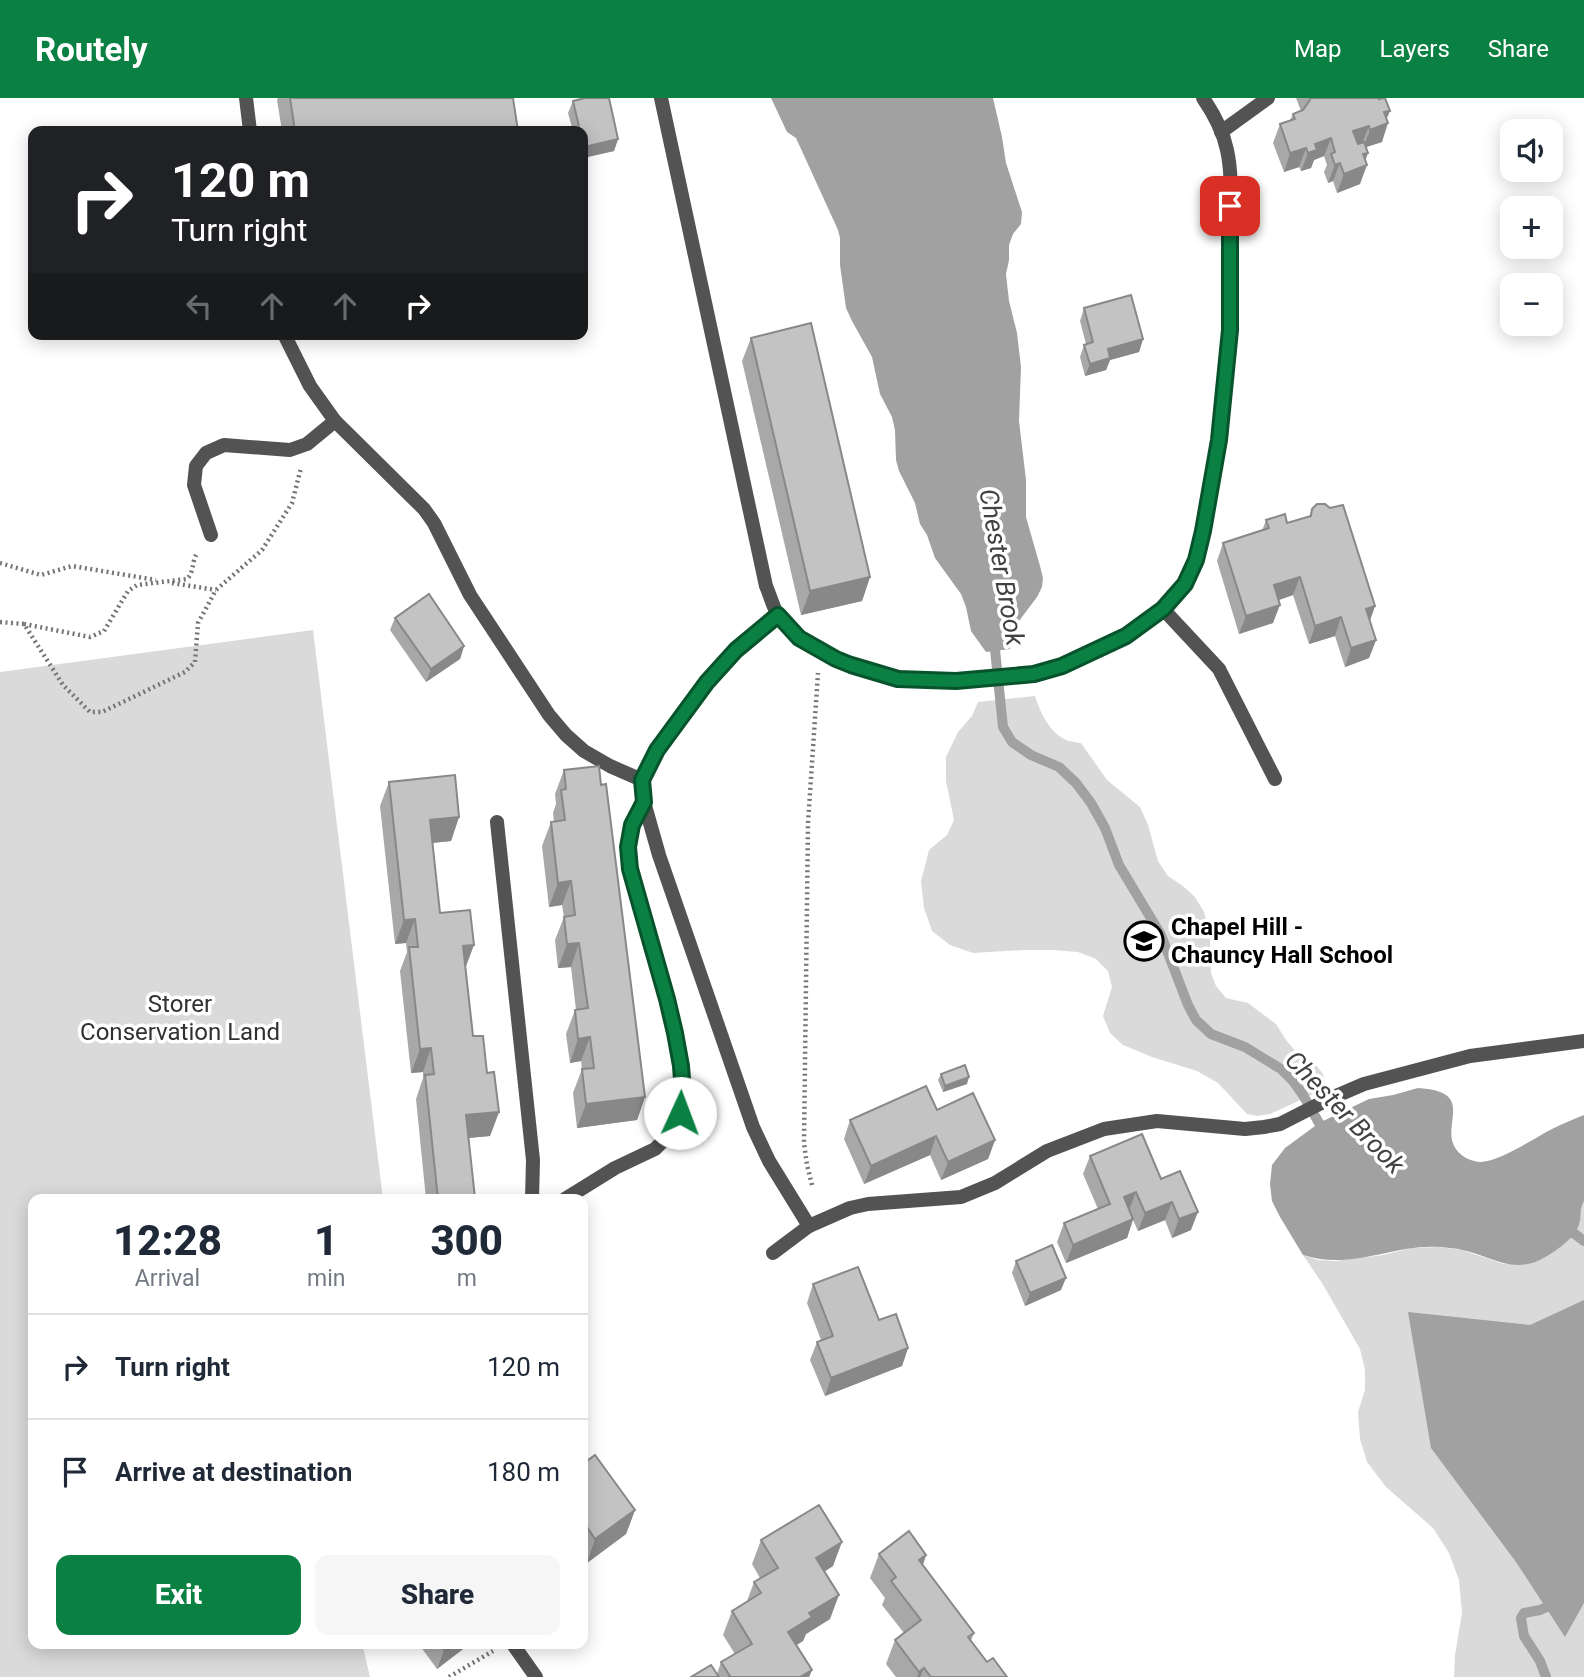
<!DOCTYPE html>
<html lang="en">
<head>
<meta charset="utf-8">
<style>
  :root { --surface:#fff; --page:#f6f6f7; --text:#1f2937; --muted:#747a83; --line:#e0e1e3; --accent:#0b8043 }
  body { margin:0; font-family:Roboto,sans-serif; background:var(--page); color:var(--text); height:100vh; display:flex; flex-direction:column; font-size:26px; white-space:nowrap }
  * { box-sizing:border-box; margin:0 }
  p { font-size:23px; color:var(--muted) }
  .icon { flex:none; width:38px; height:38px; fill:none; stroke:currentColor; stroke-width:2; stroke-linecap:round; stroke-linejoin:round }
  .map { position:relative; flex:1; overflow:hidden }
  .side { position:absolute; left:28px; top:1096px; width:560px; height:455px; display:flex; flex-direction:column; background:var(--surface); border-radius:14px; box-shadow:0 4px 18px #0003 }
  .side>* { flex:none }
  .guide { position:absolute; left:28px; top:28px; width:560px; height:214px; border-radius:14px; box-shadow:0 4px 18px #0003; background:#202124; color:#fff; overflow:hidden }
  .fabs { position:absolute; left:1500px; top:21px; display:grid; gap:14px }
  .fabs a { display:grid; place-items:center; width:63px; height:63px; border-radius:14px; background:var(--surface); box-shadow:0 4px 18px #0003; font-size:35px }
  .pin { position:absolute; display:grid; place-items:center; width:60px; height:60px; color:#fff; margin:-30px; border-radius:14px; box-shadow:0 4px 10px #0006 }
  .me { position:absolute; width:77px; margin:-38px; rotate:2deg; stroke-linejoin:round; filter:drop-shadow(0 0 5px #0008) }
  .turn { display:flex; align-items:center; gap:24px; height:147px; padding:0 28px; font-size:32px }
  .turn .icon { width:91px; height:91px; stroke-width:2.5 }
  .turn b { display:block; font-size:49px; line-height:60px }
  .lanes { display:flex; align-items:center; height:66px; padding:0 28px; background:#0003; justify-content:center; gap:35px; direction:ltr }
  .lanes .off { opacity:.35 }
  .eta { display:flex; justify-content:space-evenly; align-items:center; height:119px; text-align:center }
  .eta b { font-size:42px; font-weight:800; line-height:49px }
  .action { display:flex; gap:14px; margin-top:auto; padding:14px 28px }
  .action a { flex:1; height:80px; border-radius:14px; background:var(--accent); color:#fff; font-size:28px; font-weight:800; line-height:80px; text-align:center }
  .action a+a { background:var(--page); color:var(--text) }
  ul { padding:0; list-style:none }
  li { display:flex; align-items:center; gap:21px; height:105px; padding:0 28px; border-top:2px solid var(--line) }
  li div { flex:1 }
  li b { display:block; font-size:26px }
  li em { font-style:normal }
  header { display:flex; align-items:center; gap:42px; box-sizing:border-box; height:98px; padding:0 35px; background:var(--accent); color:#fff }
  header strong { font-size:33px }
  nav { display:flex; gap:38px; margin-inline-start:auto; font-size:24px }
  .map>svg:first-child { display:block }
  .green { fill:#dadada }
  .water { fill:#a1a1a1 }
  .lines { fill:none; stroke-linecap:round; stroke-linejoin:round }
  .stream { stroke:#a1a1a1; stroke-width:10 }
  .path { stroke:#757575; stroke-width:4.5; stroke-dasharray:2 3.5; stroke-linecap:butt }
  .service { stroke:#535353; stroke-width:14 }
  .wall { fill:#a8a8a8 }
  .shaded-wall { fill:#888 }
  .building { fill:#c3c3c3; stroke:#888; stroke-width:2 }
  .route-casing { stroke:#07532c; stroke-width:18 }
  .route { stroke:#0b8043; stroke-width:12 }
  .labels { text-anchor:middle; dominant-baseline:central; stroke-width:7; stroke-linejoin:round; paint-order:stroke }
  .poi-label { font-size:24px; font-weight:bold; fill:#000; stroke:#fff; text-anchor:start }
  .park-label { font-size:24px; fill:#313131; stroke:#fff }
  .water-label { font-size:26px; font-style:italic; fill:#424242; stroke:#fff }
</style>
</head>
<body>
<header>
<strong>Routely</strong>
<nav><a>Map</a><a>Layers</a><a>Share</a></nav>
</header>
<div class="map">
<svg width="1584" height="1579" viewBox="0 0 1584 1579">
  <rect width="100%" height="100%" fill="#fff"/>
  <g class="green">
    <path d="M313 532 383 1101H33V1545H362L370 1579H0V574Z"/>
    <path d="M1035 598C1040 614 1049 633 1064 641 1069 644 1076 644 1081 645L1107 682 1140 709 1148 727 1158 763 1168 778 1184 789 1195 799 1204 814 1210 837 1211 875 1216 888 1226 900 1248 905 1276 926 1286 942 1297 955 1315 966 1323 976 1325 986 1318 994 1270 1016 1257 1018 1247 1016 1218 985 1197 973 1152 959 1123 947 1110 935 1103 918 1112 889 1108 873 1096 861 1078 854 1053 852H1024L973 855 950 847 932 833 924 810 921 783 929 752 947 737 954 722 946 683V659L958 634 972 618 978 604Z"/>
    <path d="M1584 1103V1579H1454L1455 1557 1462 1515 1459 1482 1449 1455 1433 1430 1386 1389 1367 1364 1360 1341 1358 1314 1365 1292V1272L1360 1251 1322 1185 1303 1157 1318 1162 1335 1163 1383 1157 1411 1150 1438 1149 1462 1152 1504 1166 1543 1161 1575 1136 1580 1125V1110Z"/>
  </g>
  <g class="water">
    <path d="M771 0H993L1002 39 1006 65 1022 114 1021 126 1013 136 1009 147V162L1006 176 1009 203 1017 235 1021 269 1019 323 1026 382V419L1040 468 1043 480 1042 489 1037 499 1019 523 1013 536 1010 551 986 554 971 533 966 509 961 496 935 460 927 437 920 426 915 405 899 373 896 362 895 332 892 319 880 296 872 259 852 223 846 210 840 167V140L838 132 796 40 787 34Z"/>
    <path d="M1418 990C1486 994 1427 1037 1466 1060 1470 1062 1477 1064 1481 1064 1503 1062 1534 1040 1554 1030 1564 1025 1574 1021 1584 1017V1103C1580 1110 1581 1115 1580 1123 1578 1138 1556 1153 1544 1160 1513 1177 1491 1158 1462 1152 1455 1150 1447 1150 1440 1149 1391 1146 1353 1173 1303 1157L1280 1119 1272 1103 1270 1086 1272 1067 1285 1050 1319 1025 1369 1001 1393 997Z"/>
    <path d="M1584 1202V1505L1565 1539 1516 1464 1431 1350 1408 1214 1530 1227Z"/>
  </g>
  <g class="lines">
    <g class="stream">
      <path d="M994 542 1003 629 1012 644 1031 657 1059 669 1076 685 1091 705 1105 730 1119 767 1161 837 1188 907 1196 922 1211 936 1245 949 1281 971 1293 983 1303 997 1319 1025 1326 1032"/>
      <path d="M1564 1133 1575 1136 1584 1143"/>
      <path d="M1546 1579 1540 1563 1524 1538 1521 1520 1524 1515 1540 1512 1556 1505"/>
    </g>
    <g class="path">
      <path d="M0 465 41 477 72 468 156 482"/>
      <path d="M172 485 216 492"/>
      <path d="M0 524 24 526 63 587 90 614H102L185 574 195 564 198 525 216 492 262 452 292 405 301 370"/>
      <path d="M24 526 90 539 104 533 128 493 137 487 187 481C195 473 191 463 198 454"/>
      <path d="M812 1087 807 1067 804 1045 808 725 818 575"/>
      <path d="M449 1579 493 1553"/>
    </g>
    <g class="service">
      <path d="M246 0 250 33"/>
      <path d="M661 0 766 488C770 497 773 509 778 517 787 530 801 541 813 549 867 582 925 586 987 581 1002 580 1018 579 1034 576 1053 572 1071 564 1088 556 1122 540 1155 523 1179 494 1200 469 1203 431 1209 399 1219 344 1227 288 1230 232 1232 200 1230 168 1230 137 1230 109 1233 79 1227 52 1223 33 1214 16 1203 0"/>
      <path d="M1221 34 1268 0"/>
      <path d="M284 236 310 288 335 323 424 411 434 425 470 497 549 617 566 637 584 653 610 668 642 682"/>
      <path d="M211 437 194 387 196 368 206 355 224 347 290 352 307 346 335 323"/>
      <path d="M1163 511 1219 571 1275 681"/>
      <path d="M778 518 735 552 707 584 657 652 642 682 644 704 659 757 753 1029 769 1063 809 1128"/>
      <path d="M497 724 533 1062 532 1101"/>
      <path d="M565 1101 615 1070 655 1051 671 1035 680 1015 683 995 681 968 675 935 667 901 630 771 628 749 632 727 644 704"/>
      <path d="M773 1155 809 1128 850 1110 868 1106 961 1099 995 1085 1047 1053 1104 1031 1157 1023 1245 1031 1264 1029 1280 1026 1329 1001 1364 986 1470 958 1584 943"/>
      <path d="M512 1545 536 1579"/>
    </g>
  </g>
  <g class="wall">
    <path d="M278 0H290L518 33H282L277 2Z"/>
    <path d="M1296 0H1379L1387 20 1382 44 1366 49 1365 63 1360 86 1337 95 1333 83 1328 85 1324 74 1327 67 1324 58 1314 62 1311 70 1301 73 1299 69 1284 74 1273 45 1280 26 1290 22 1293 16 1301 13Z"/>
    <path d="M573 3 618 41 614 53 583 60V33H573L568 15Z"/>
    <path d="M1084 210 1143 241 1139 254 1110 262 1106 272 1085 278 1080 259 1084 247 1086 246 1080 223Z"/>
    <path d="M751 240 870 479 862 503 801 517 742 263Z"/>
    <path d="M1312 411 1375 508 1370 523 1376 542 1369 560 1345 569 1335 538 1309 546 1293 497 1279 502 1273 525 1239 536 1217 463 1223 445 1262 433 1266 422 1287 425 1309 419Z"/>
    <path d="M395 520 464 548 460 561 426 584 390 532Z"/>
    <path d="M564 672 645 999 637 1022 577 1030 573 995 582 971 581 963 570 965 566 936 575 912H576L571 869 558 870 555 842 564 819 562 807 549 809 542 748 551 724H554L553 715 556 706 555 696Z"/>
    <path d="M389 684 459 719 451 743 432 745 440 815 466 869 473 938 487 975 499 1014 490 1038 468 1040 474 1101H426L416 1001 423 980V974L411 975 400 873 407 854 406 845 395 846 380 708Z"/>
    <path d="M941 976 967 986 943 994 938 982Z"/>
    <path d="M937 1012 995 1042 988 1061 941 1082 930 1057 864 1086 844 1041 850 1022Z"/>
    <path d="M1090 1058 1161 1081 1191 1132 1172 1140 1165 1122 1138 1133 1133 1122 1127 1140 1066 1165 1057 1144 1064 1125 1098 1111 1083 1076Z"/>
    <path d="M1016 1163 1061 1192 1025 1208 1012 1175Z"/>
    <path d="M813 1186 879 1222 908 1250 902 1268 825 1298 810 1262 817 1244 821 1242 807 1205Z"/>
    <path d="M583 1366 635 1412 626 1436 587 1465 583 1459Z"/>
    <path d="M761 1442 833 1468 824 1474 830 1521 806 1536 803 1543 796 1547 812 1572 809 1579H691L717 1576 721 1564 735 1556 723 1537 732 1513 747 1503 754 1484 760 1480 752 1466Z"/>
    <path d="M879 1456 926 1457 923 1467 974 1535 971 1543 987 1564 1007 1579H896L886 1566 895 1542 904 1535 882 1507 885 1500 870 1480Z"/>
    <path d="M418 1545H468L467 1548 437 1571Z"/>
  </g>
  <g class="shaded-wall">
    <path d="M1390 13 1384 27 1388 25 1382 44 1363 50 1370 32 1384 14Z"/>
    <path d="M1369 28 1362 46 1346 51 1353 33Z"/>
    <path d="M1331 40 1324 58 1314 62 1311 70 1301 73 1308 55 1315 46Z"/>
    <path d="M618 41 614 53 583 60 584 49Z"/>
    <path d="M1306 50 1299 69 1284 74 1290 55Z"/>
    <path d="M1368 55 1363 69 1367 67 1360 86 1337 95 1344 76 1363 56Z"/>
    <path d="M1340 65 1333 83 1328 85 1335 67Z"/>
    <path d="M1143 241 1139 254 1110 262 1106 272 1085 278 1090 266 1108 251Z"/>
    <path d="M870 479 862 503 801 517 810 493Z"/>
    <path d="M1300 479 1293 497 1267 506 1274 487Z"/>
    <path d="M1280 507 1273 525 1239 536 1246 518Z"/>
    <path d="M1375 508 1368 527 1366 511Z"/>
    <path d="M1341 519 1335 538 1309 546 1315 528Z"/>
    <path d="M1376 542 1369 560 1345 569 1351 550Z"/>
    <path d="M464 548 460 561 426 584 431 571Z"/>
    <path d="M459 719 451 743 421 746 430 722Z"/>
    <path d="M571 783 562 807 549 809 558 785Z"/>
    <path d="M415 821 406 845 395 846 404 822Z"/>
    <path d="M579 845 571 869 558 870 567 846Z"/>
    <path d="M474 847 465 871 463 848Z"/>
    <path d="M590 939 581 963 570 965 578 941Z"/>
    <path d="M431 950 423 974 411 975 420 951Z"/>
    <path d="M969 979 967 986 943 994 945 988Z"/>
    <path d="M645 999 637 1022 577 1030 586 1006Z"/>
    <path d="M499 1014 490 1038 457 1041 466 1017Z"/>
    <path d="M936 1038 930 1057 864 1086 871 1068Z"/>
    <path d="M995 1042 988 1061 941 1082 948 1064Z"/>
    <path d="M1136 1094 1129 1112 1124 1099Z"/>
    <path d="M1172 1104 1165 1122 1138 1133 1145 1115Z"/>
    <path d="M1198 1114 1191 1132 1172 1140 1179 1121Z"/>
    <path d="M1133 1121 1127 1140 1066 1165 1073 1147Z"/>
    <path d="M1066 1180 1061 1192 1025 1208 1030 1195Z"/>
    <path d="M908 1250 902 1268 825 1298 831 1280Z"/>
    <path d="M635 1412 626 1436 587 1465 595 1441Z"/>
    <path d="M842 1444 833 1468 807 1484 816 1460Z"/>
    <path d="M926 1457 918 1480 919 1462Z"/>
    <path d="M839 1497 830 1521 806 1536 803 1543 779 1558 788 1534 809 1515Z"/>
    <path d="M453 1545H468L467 1548 437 1571 444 1552Z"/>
    <path d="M924 1570 920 1579H917L919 1574Z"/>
    <path d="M812 1572 809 1579H800Z"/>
  </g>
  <g class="building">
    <path d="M290 0H513L518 33H295Z"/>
    <path d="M585 0H609L618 41 584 49 583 33H580L573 3Z"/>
    <path d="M1310 0H1379V1L1385 0 1390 13 1384 14 1388 25 1370 32 1369 28 1353 33 1358 46 1364 44 1368 55 1363 56 1367 67 1344 76 1340 65 1335 67 1331 56 1335 54 1331 40 1315 46 1317 52 1308 55 1306 50 1290 55 1280 26 1295 21 1293 16 1303 12 1310 2Z"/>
    <path d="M1131 197 1143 241 1108 251 1110 260 1090 266 1084 247 1093 244 1084 210Z"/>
    <path d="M811 225 870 479 810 493 751 240Z"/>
    <path d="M1317 406H1325L1330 410 1343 407 1375 508 1366 511 1376 542 1351 550 1341 519 1315 528 1300 479 1274 487 1280 507 1246 518 1223 445 1269 430 1266 422 1285 416 1287 425 1311 418 1312 411Z"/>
    <path d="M429 496 464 548 431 571 395 520Z"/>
    <path d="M599 668 601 687 606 686 645 999 586 1006 582 971 594 970 590 939 578 941 575 912 588 910 579 845 567 846 564 819 575 817 571 783 558 785 551 724 565 722 561 692 566 691 564 672Z"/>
    <path d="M455 677 459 719 430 722 440 815 470 812 474 847 463 848 473 938H483L487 975 494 974 499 1014 466 1017 475 1100 438 1101 425 977 434 976 431 950 420 951 409 849H418L415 821 404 822 389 684Z"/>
    <path d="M965 967 969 979 945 988 941 976Z"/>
    <path d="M926 988 937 1012 973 995 995 1042 948 1064 936 1038 871 1068 850 1022Z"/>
    <path d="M1142 1036 1161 1081 1180 1073 1198 1114 1179 1121 1172 1104 1145 1115 1136 1094 1124 1099 1133 1121 1073 1147 1064 1125 1110 1106 1090 1058Z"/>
    <path d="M1052 1147 1066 1180 1030 1195 1016 1163Z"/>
    <path d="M858 1169 879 1222 896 1216 908 1250 831 1280 817 1244 833 1238 813 1186Z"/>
    <path d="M595 1357 635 1412 595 1441 583 1423V1366Z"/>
    <path d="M819 1407 842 1444 816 1460 839 1497 809 1515 812 1519 788 1534 812 1572 800 1579H728L730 1578 721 1564 752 1546 732 1513 761 1495 754 1484 778 1470 761 1442Z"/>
    <path d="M909 1433 926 1457 919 1462 974 1535 968 1539 987 1564 993 1560 1007 1579H931L924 1570 919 1574 895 1542 921 1522 891 1483 896 1479 879 1456Z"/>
    <path d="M438 1545H453L444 1552Z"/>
    <path d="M711 1567 719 1579H691Z"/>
  </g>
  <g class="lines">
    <g class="route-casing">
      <path id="route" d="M680 1015 683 995 681 968 675 935 667 901 630 771 628 749 632 727 644 704 642 682 657 652 707 584 736 552 778 517 799 540 836 561 851 567 898 581 956 583 1034 576 1062 568 1126 538 1163 511 1185 486 1196 462 1203 433 1219 342 1230 232V108"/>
    </g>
    <use href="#route" class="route"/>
  </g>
  <defs>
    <g id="school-ring" transform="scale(2.0125)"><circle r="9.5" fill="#fff" stroke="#000" stroke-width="1.5"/><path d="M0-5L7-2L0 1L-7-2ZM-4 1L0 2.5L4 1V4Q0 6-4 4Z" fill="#000"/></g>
  </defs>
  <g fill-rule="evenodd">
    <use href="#school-ring" x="1144" y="843"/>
  </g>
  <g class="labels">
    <g class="poi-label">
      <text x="1171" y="829">Chapel Hill -<tspan x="1171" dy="28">Chauncy Hall School</tspan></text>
    </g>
    <g class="park-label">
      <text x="180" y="906">Storer<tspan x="180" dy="28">Conservation Land</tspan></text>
    </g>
    <g class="water-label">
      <text transform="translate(1002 469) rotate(80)">Chester Brook</text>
      <text transform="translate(1345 1014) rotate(46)">Chester Brook</text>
    </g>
  </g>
</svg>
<div class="fabs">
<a><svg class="icon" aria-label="sound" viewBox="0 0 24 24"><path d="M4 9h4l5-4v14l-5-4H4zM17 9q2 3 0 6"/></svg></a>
<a>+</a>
<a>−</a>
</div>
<div class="pin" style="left:1230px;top:108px;background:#d93025"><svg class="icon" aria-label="arrive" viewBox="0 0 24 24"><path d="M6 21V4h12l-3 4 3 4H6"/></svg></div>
<svg class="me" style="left:680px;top:1015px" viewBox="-20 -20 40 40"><circle r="19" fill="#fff"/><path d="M0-13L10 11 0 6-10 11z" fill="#0b8043"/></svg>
<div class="guide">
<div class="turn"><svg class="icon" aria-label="right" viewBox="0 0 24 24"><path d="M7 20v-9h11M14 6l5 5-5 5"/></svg><div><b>120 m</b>Turn right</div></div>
<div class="lanes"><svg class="icon off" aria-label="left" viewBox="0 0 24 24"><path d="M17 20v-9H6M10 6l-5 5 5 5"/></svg><svg class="icon off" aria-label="ahead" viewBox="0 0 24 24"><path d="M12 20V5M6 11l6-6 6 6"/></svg><svg class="icon off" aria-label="ahead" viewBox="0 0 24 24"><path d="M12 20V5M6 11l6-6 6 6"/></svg><svg class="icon" aria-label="right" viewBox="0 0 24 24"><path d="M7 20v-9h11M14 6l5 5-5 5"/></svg></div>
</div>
<section class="side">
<div class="eta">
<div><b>12:28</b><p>Arrival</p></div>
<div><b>1</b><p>min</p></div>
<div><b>300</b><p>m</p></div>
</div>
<ul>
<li><svg class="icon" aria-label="right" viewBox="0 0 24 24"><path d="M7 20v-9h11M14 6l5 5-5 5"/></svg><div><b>Turn right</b></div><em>120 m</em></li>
<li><svg class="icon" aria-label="arrive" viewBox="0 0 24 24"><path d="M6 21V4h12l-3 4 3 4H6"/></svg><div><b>Arrive at destination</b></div><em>180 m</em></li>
</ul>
<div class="action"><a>Exit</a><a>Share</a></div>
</section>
</div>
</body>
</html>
